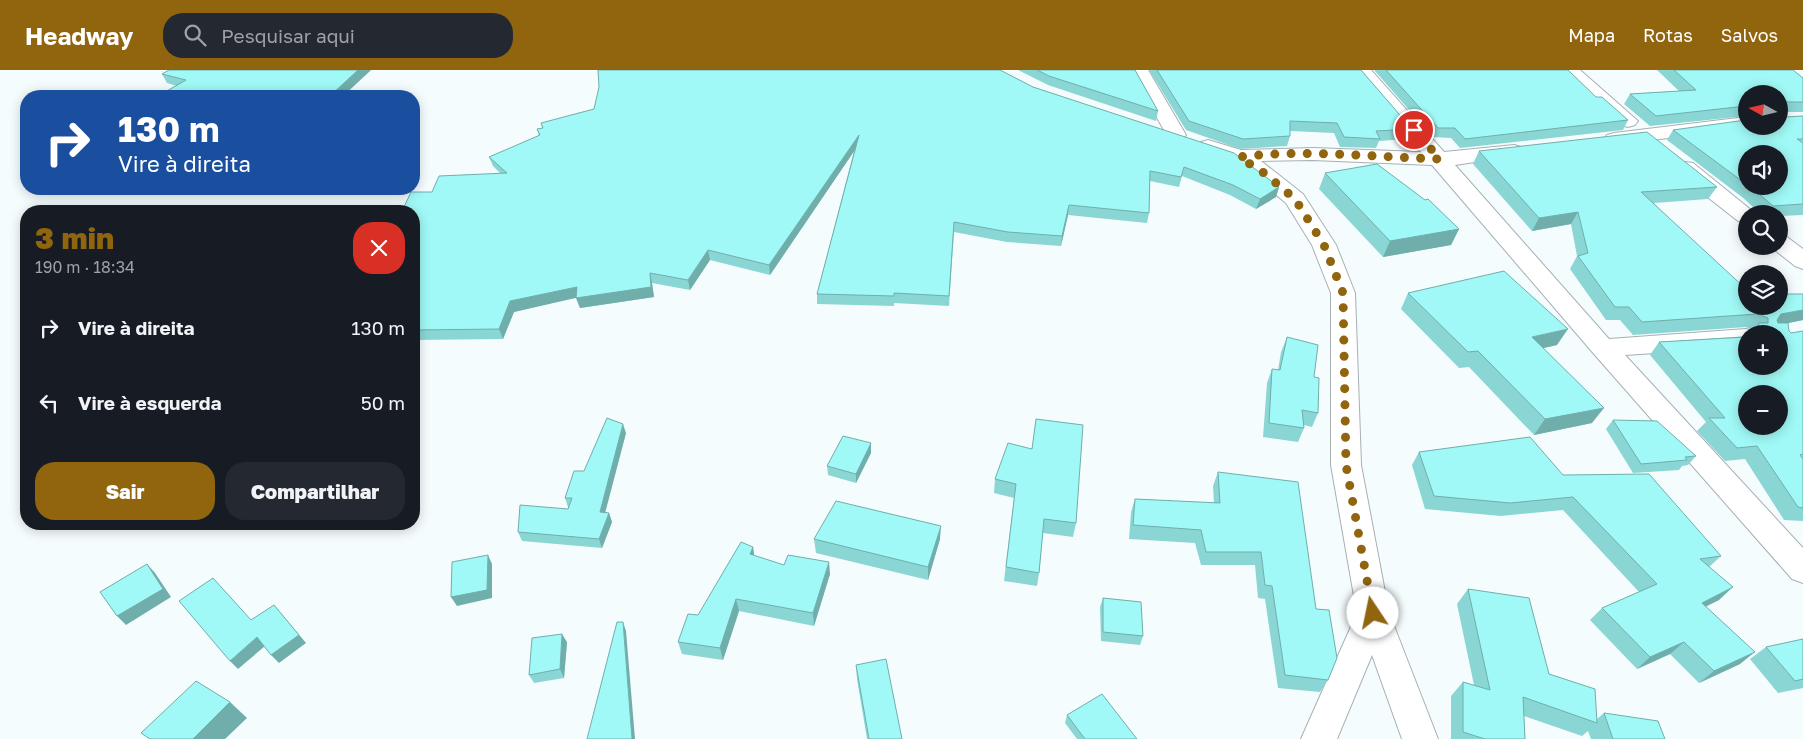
<!DOCTYPE html>
<html lang="pt">
<head>
<meta charset="utf-8">
<style>
  :root { --surface:#171b24; --page:#242831; --text:#f1f3f6; --muted:#9ea1a6; --accent:#91640e }
  body { margin:0; font-family:"Golos Text",sans-serif; background:var(--page); color:var(--text); height:100vh; display:flex; flex-direction:column; font-size:19px; white-space:nowrap }
  * { box-sizing:border-box; margin:0 }
  p { font-size:16px; color:var(--muted) }
  .icon { flex:none; width:28px; height:28px; fill:none; stroke:currentColor; stroke-width:2; stroke-linecap:round; stroke-linejoin:round }
  .map { position:relative; flex:1; overflow:hidden }
  .panel { position:absolute; left:20px; top:135px; width:400px; height:325px; display:flex; flex-direction:column; background:var(--surface); border-radius:20px; box-shadow:0 2px 12px #0003 }
  .panel>* { flex:none }
  .top-card { position:absolute; left:20px; top:20px; width:400px; height:105px; border-radius:20px; box-shadow:0 2px 12px #0003; background:#1a4fa0; color:#fff; overflow:hidden }
  .needle { width:32px; rotate:278deg }
  .fabs { position:absolute; left:1738px; top:15px; display:grid; gap:10px }
  .fabs a { display:grid; place-items:center; width:50px; height:50px; border-radius:50%; background:var(--surface); box-shadow:0 2px 12px #0003; font-size:25px }
  .pin { position:absolute; display:grid; place-items:center; width:42px; height:42px; color:#fff; margin:-21px; border:2px solid #fff; border-radius:50%; box-shadow:0 1px 5px #0007 }
  .me { position:absolute; width:55px; margin:-28px; rotate:349deg; stroke-linejoin:round; filter:drop-shadow(0 0 4px #0008) }
  .turn { display:flex; align-items:center; gap:18px; height:105px; padding:0 15px; font-size:22px }
  .turn .icon { width:65px; height:65px; stroke-width:2.5 }
  .turn b { display:block; font-size:35px; line-height:42px }
  .round { display:grid; place-items:center; flex:none; width:52px; height:52px; border-radius:20px; background:var(--page) }
  .headline { display:flex; align-items:center; justify-content:space-between; height:85px; padding:0 15px }
  h1 { font-size:30px; font-weight:800; line-height:38px; color:var(--accent) }
  .cta { display:flex; gap:10px; margin-top:auto; padding:10px 15px }
  .cta a { flex:1; height:58px; border-radius:20px; background:var(--accent); color:#fff; font-size:20px; font-weight:800; line-height:58px; text-align:center }
  .cta a+a { background:var(--page); color:var(--text) }
  ul { padding:0; list-style:none }
  li { display:flex; align-items:center; gap:15px; height:75px; padding:0 15px }
  li div { flex:1 }
  li b { display:block; font-size:19px }
  li em { font-style:normal }
  header { display:flex; align-items:center; gap:30px; box-sizing:border-box; height:70px; padding:0 25px; background:var(--accent); color:#fff }
  header strong { font-size:24px }
  nav { display:flex; gap:28px; margin-inline-start:auto; font-size:18px }
  .search { width:350px; height:45px; background:var(--page); display:flex; align-items:center; gap:12px; box-sizing:border-box; padding:0 18px; border-radius:20px; color:var(--muted); font-size:19px }
  .map>svg:first-child { display:block }
  .lines { fill:none; stroke-linecap:round; stroke-linejoin:round }
  .minor-casing { stroke:#a6b0b4; stroke-width:2 }
  .minor { fill:#fff; fill-rule:evenodd }
  .wall { fill:#8ad6d4; fill-rule:evenodd }
  .shaded-wall { fill:#70aeac }
  .building { fill:#a0f9f6; stroke:#70aeac; fill-rule:evenodd }
  .route { stroke:#91640e; stroke-width:9; stroke-dasharray:0 16.2 }
</style>
</head>
<body>
<header>
<strong>Headway</strong>
<div class="search"><svg class="icon" aria-label="search" viewBox="0 0 24 24"><circle cx="10" cy="10" r="6"/><path d="M15 15l6 6"/></svg>Pesquisar aqui</div>
<nav><a>Mapa</a><a>Rotas</a><a>Salvos</a></nav>
</header>
<div class="map">
<svg width="1803" height="669" viewBox="0 0 1803 669">
  <rect width="100%" height="100%" fill="#f5fcfe"/>
  <g class="lines">
    <g class="minor-casing">
      <g id="minor">
        <path d="M1130 0H1148L1186 65 1183 69 1176 71 1169 69Z"/>
        <path d="M1352 0H1371L1444 82 1514 75 1521 77 1524 81 1521 85 1455 95 1609 269 1746 259 1755 262 1756 264H1746V277L1625 285 1803 478V513L1792 509 1594 284 1432 95 1313 90 1261 91 1303 124 1336 175 1355 223 1361 395 1389 543 1438 669H1402L1372 585 1337 669H1301L1357 543 1331 395V223L1312 175 1286 133 1256 108 1232 91 1201 80 1198 76 1201 72 1208 70 1241 80 1313 78 1421 82Z"/>
        <path d="M1560 0H1580L1638 51 1635 55 1628 57 1621 55Z"/>
        <path d="M1746 47V56L1753 57 1614 75 1607 73 1604 69 1607 65 1614 63Z"/>
        <path d="M1685 92 1693 93 1756 144H1746V153L1738 151 1677 103 1674 98 1677 93Z"/>
        <path d="M1779 165 1787 167 1803 179V199L1795 196 1771 177 1779 176Z"/>
      </g>
    </g>
    <use href="#minor" class="minor"/>
  </g>
  <g class="wall">
    <path d="M371 0 343 26H158L177 16 167 13 162 4Z"/>
    <path d="M1018 0H1135L1158 41 1156 51 1048 15Z"/>
    <path d="M1149 0H1361L1412 59 1407 69 1379 71 1376 78 1340 77 1334 63 1290 61V66L1287 76 1240 79 1186 60Z"/>
    <path d="M1374 0H1568L1596 27 1628 50 1623 60 1460 78 1451 68 1433 67Z"/>
    <path d="M1657 0H1793L1803 8V42H1785V47L1803 46V145L1779 146V144H1761L1742 127 1667 70 1673 60 1779 56 1746 24V46L1650 56 1624 34 1630 24 1679 21ZM1746 84 1779 116H1746Z"/>
    <path d="M1033 17 1279 117 1276 127 1256 139 1230 125 1182 106 1179 117 1150 111 1149 143 1147 153 1068 145 1061 176 1007 172 954 162 949 236 894 233V236L817 234V224L854 81 770 205 710 190 690 220 652 213 654 227 580 238 576 227 514 242 503 269 414 270V141L432 122 500 103 493 96 489 87 539 66 537 59 542 58 541 53Z"/>
    <path d="M1479 81 1717 117 1708 129 1654 133 1746 236 1803 224V250L1788 253 1789 261 1791 263 1803 261V451L1784 450 1745 389 1725 391 1697 361 1706 352 1650 285 1659 272 1779 264H1750L1753 260 1746 257 1633 265 1620 250H1606L1570 199 1577 186 1571 154 1532 161 1473 94Z"/>
    <path d="M1325 103 1459 159 1451 175 1383 187 1319 119Z"/>
    <path d="M1408 223 1557 275 1543 278 1592 353 1534 365 1469 297 1459 298 1401 239Z"/>
    <path d="M1287 267 1318 343 1312 357 1304 355V358L1298 372 1263 367 1267 313 1272 299 1278 300 1281 282Z"/>
    <path d="M1036 349 1076 453 1073 467 1043 463 1039 503 1037 516 1004 511 1014 428 994 423 995 409 1032 379Z"/>
    <path d="M1613 350 1696 386 1688 395 1682 396 1679 400 1633 403 1606 359Z"/>
    <path d="M626 363 605 442 609 443 612 452 602 478 522 471 518 462 568 439V437L565 428 584 401Z"/>
    <path d="M1419 382 1563 405 1721 486 1709 497 1719 530 1706 536 1740 594 1699 613 1670 584 1637 599 1590 550 1602 538 1639 522 1563 440 1501 446 1425 439 1412 395Z"/>
    <path d="M871 383 856 413 828 405 827 396Z"/>
    <path d="M1218 402 1316 539 1328 610 1320 622 1278 618 1265 529 1258 528 1255 495H1201L1195 473 1129 469 1131 442 1135 429 1214 433 1213 416Z"/>
    <path d="M814 469H940L928 510 816 483Z"/>
    <path d="M753 477 754 486 784 495 830 504 814 556 739 541 723 590 682 584 678 572 698 545Z"/>
    <path d="M1468 519 1549 604 1597 649 1604 643 1665 669H1591L1588 661 1582 666 1524 646 1525 669H1451V626L1463 612 1474 615 1457 534Z"/>
    <path d="M1103 528 1143 566 1140 575 1101 571 1100 537Z"/>
    <path d="M1803 569V618L1778 623 1750 589 1766 577Z"/>
    <path d="M567 572 564 608 534 613 529 605Z"/>
    <path d="M856 595 902 669H867L857 609Z"/>
    <path d="M1067 645 1137 669H1077L1065 653Z"/>
  </g>
  <g class="shaded-wall">
    <path d="M358 0H371L343 26H330Z"/>
    <path d="M859 65V74L770 205 769 195Z"/>
    <path d="M1279 117 1276 127 1256 139 1260 129Z"/>
    <path d="M1069 135 1068 145 1061 176 1062 166Z"/>
    <path d="M1578 142 1571 154 1532 161 1539 148Z"/>
    <path d="M1459 159 1451 175 1383 187 1390 171Z"/>
    <path d="M708 180 710 190 690 220 688 210Z"/>
    <path d="M650 203 652 213 654 227 580 238 576 228Z"/>
    <path d="M577 217 580 227 514 242 503 269 499 259 510 231Z"/>
    <path d="M1803 240V250L1770 257 1781 244Z"/>
    <path d="M1568 259 1557 275 1522 283 1532 267Z"/>
    <path d="M1604 338 1592 353 1534 365 1545 349Z"/>
    <path d="M623 354 626 363 603 451 600 442Z"/>
    <path d="M871 373V383L856 413V404Z"/>
    <path d="M609 443 612 452 602 478 599 469Z"/>
    <path d="M941 456 940 469 928 510V497Z"/>
    <path d="M753 477 755 490 750 484Z"/>
    <path d="M488 485 492 494V528L457 536 451 527Z"/>
    <path d="M829 492 830 504 814 556 813 543Z"/>
    <path d="M147 494 155 503 171 527 126 555 117 546Z"/>
    <path d="M1733 517 1719 530 1689 545 1702 533Z"/>
    <path d="M736 529 739 541 723 590 720 578Z"/>
    <path d="M274 535 306 573 279 593 271 585Z"/>
    <path d="M623 552 626 561 635 669H632Z"/>
    <path d="M562 564 567 572 564 608 560 599Z"/>
    <path d="M257 567 265 576 238 599 230 591Z"/>
    <path d="M1684 572 1670 584 1637 599 1650 587Z"/>
    <path d="M1755 582 1740 594 1699 613 1714 601Z"/>
    <path d="M230 632 247 648 225 669H193Z"/>
  </g>
  <g class="building">
    <path d="M169 0H358L330 26H158L186 10 162 4Z"/>
    <path d="M598 0H1000L1033 17 1234 83 1279 117 1260 129 1233 115 1184 97 1181 107 1150 101 1149 143 1069 135 1062 166 1008 162 954 152 949 226 894 223V226L817 224 859 65 769 195 708 180 688 210 650 203 651 217 576 228 577 217 510 231 499 259 414 260V141H402L411 122H432L439 106 507 103 489 87 540 65 537 59 543 58 541 53 594 39 599 17Z"/>
    <path d="M1037 0H1135L1158 41 1049 6Z"/>
    <path d="M1157 0H1361L1412 59 1376 61 1380 69 1344 67 1337 53 1290 51V66L1243 69 1189 51Z"/>
    <path d="M1386 0H1568L1596 27H1602L1628 50 1465 69 1455 58H1438Z"/>
    <path d="M1674 0H1793L1803 8V32H1785V47L1803 46V69H1797L1803 73V134L1773 136 1750 116H1779V84H1746V114L1673 60 1746 50V56H1779V24H1746V36L1656 46 1630 24 1696 20Z"/>
    <path d="M1647 62 1717 117 1641 122 1746 219V236H1779V224H1803V240L1781 244 1777 250 1778 253H1788L1789 261 1791 263 1803 261V384L1800 385 1803 389V438L1798 437 1757 376 1737 378 1709 348H1725L1659 272 1746 267V296H1779V264H1757L1759 253H1768V248L1757 244 1642 252 1629 237H1615L1578 186 1588 183 1578 142 1539 148 1479 81ZM1746 324H1779V356H1746Z"/>
    <path d="M1377 94 1425 130 1428 129 1459 159 1390 171 1325 103Z"/>
    <path d="M1504 201 1568 259 1532 267 1604 338 1545 349 1478 281 1468 282 1408 223Z"/>
    <path d="M1287 267 1318 275 1314 307 1319 308 1318 343 1302 340 1304 358 1269 353 1272 299 1280 300Z"/>
    <path d="M607 348 623 354 600 442 609 443 599 469 518 462 520 435 568 439 572 428H565L574 401H584Z"/>
    <path d="M1036 349 1083 355 1076 453 1044 449 1039 503 1006 497 1016 414 995 409 1008 373 1032 379Z"/>
    <path d="M1613 350 1657 351 1696 386 1685 387 1687 390 1641 394Z"/>
    <path d="M843 366 871 373 856 404 827 396Z"/>
    <path d="M1530 367 1563 405 1649 404 1721 486 1700 489 1733 517 1702 533 1755 582 1714 601 1684 572 1650 587 1602 538 1657 514 1573 427 1510 433 1434 426 1419 382Z"/>
    <path d="M1218 402 1298 412 1316 539 1329 540 1337 588 1328 610 1285 605 1272 516 1265 515 1261 482H1206L1201 460 1133 455 1135 429 1220 433Z"/>
    <path d="M836 431 941 456 928 497 814 469Z"/>
    <path d="M741 472 753 477 750 484 784 495 788 485 829 492 813 543 736 529 720 578 678 572 688 544 698 545Z"/>
    <path d="M488 485 487 520 451 527 452 492Z"/>
    <path d="M147 494 163 519 117 546 100 522Z"/>
    <path d="M213 508 251 550 274 535 299 565 271 585 257 567 230 591 179 531Z"/>
    <path d="M1468 519 1529 528 1549 604 1595 619 1597 653 1523 627 1525 669H1485L1463 662V612L1490 620Z"/>
    <path d="M1103 528 1141 532 1143 566 1103 562Z"/>
    <path d="M617 552H623L632 669H587Z"/>
    <path d="M562 564 560 599 529 605 532 568Z"/>
    <path d="M1803 569V609L1795 611 1766 577Z"/>
    <path d="M886 589 902 669H869L856 595Z"/>
    <path d="M196 611 230 632 193 669H150L141 663Z"/>
    <path d="M1102 624 1137 669H1085L1067 645Z"/>
    <path d="M1604 643 1658 651 1665 669H1613Z"/>
  </g>
  <g class="lines">
    <path class="route" d="M1373 543 1346 395 1343 223 1324 175 1295 129 1264 103 1239 87C1305 79 1373 87 1440 89L1414 60"/>
  </g>
</svg>
<div class="fabs">
<a><svg class="needle" viewBox="-14 -14 28 28"><path d="M0-13l5 13h-10z" fill="#e53935"/><path d="M0 13l5-13h-10z" fill="#9ea1a6"/></svg></a>
<a><svg class="icon" aria-label="sound" viewBox="0 0 24 24"><path d="M4 9h4l5-4v14l-5-4H4zM17 9q2 3 0 6"/></svg></a>
<a><svg class="icon" aria-label="search" viewBox="0 0 24 24"><circle cx="10" cy="10" r="6"/><path d="M15 15l6 6"/></svg></a>
<a><svg class="icon" aria-label="layers" viewBox="0 0 24 24"><path d="M12 4l9 5-9 5-9-5zM3 14l9 5 9-5"/></svg></a>
<a>+</a>
<a>−</a>
</div>
<div class="pin" style="left:1414px;top:60px;background:#d93025"><svg class="icon" aria-label="arrive" viewBox="0 0 24 24"><path d="M6 21V4h12l-3 4 3 4H6"/></svg></div>
<svg class="me" style="left:1373px;top:543px" viewBox="-20 -20 40 40"><circle r="19" fill="#fff"/><path d="M0-13L10 11 0 6-10 11z" fill="#91640e"/></svg>
<div class="top-card">
<div class="turn"><svg class="icon" aria-label="right" viewBox="0 0 24 24"><path d="M7 20v-9h11M14 6l5 5-5 5"/></svg><div><b>130 m</b>Vire à direita</div></div>
</div>
<section class="panel">
<div class="headline"><div><h1>3 min</h1><p>190 m · 18:34</p></div><a class="round" style="background:#d93025;color:#fff"><svg class="icon" aria-label="close" viewBox="0 0 24 24"><path d="M6 6l12 12M18 6L6 18"/></svg></a></div>
<ul>
<li><svg class="icon" aria-label="right" viewBox="0 0 24 24"><path d="M7 20v-9h11M14 6l5 5-5 5"/></svg><div><b>Vire à direita</b></div><em>130 m</em></li>
<li><svg class="icon" aria-label="left" viewBox="0 0 24 24"><path d="M17 20v-9H6M10 6l-5 5 5 5"/></svg><div><b>Vire à esquerda</b></div><em>50 m</em></li>
</ul>
<div class="cta"><a>Sair</a><a>Compartilhar</a></div>
</section>
</div>
</body>
</html>
